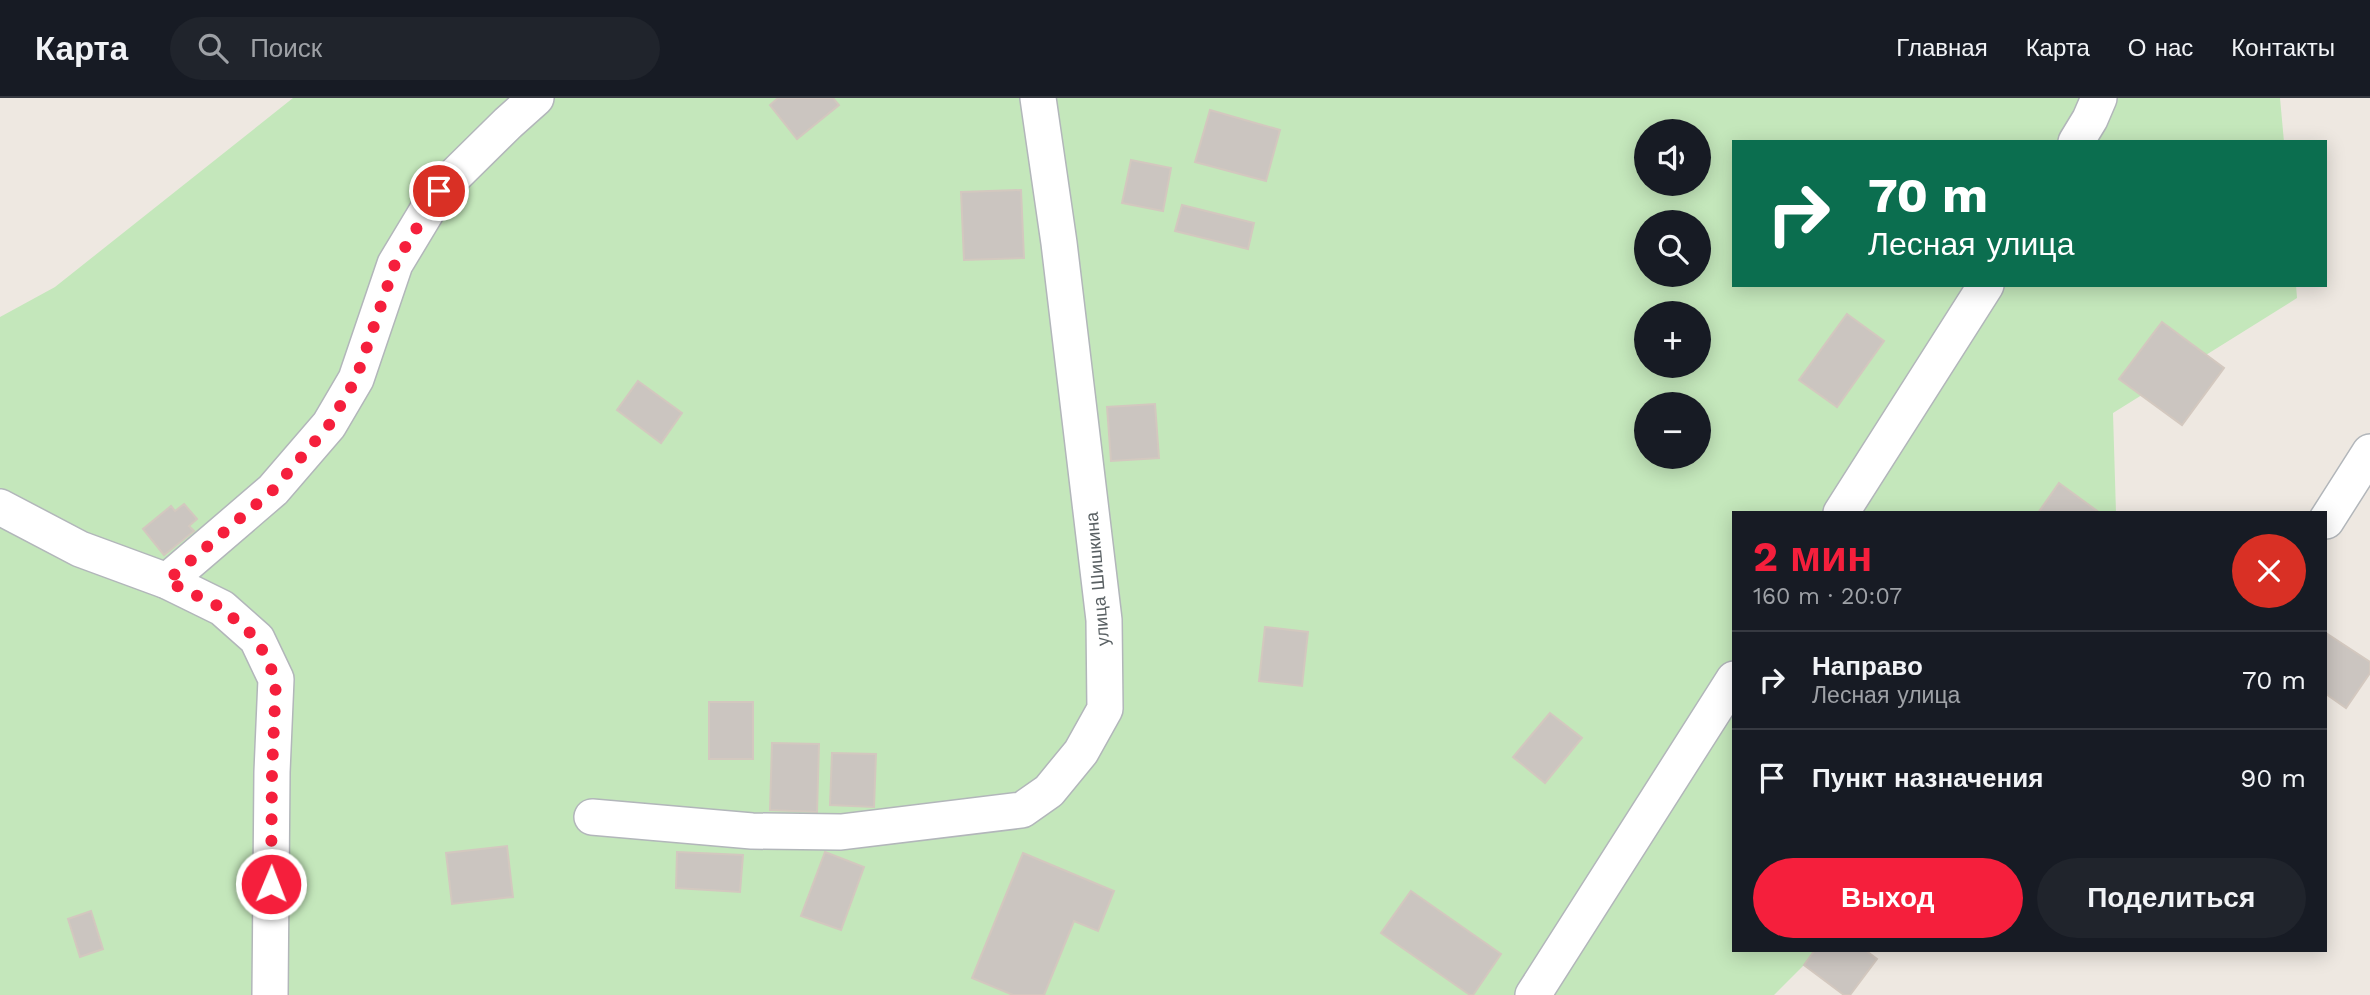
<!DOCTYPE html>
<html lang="ru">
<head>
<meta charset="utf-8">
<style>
  :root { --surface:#171b24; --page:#20242c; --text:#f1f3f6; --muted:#9ea1a6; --line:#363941; --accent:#f51f3c }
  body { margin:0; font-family:"Work Sans",sans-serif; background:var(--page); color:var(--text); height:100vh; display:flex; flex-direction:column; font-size:26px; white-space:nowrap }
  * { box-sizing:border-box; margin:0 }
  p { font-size:23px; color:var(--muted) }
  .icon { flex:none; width:38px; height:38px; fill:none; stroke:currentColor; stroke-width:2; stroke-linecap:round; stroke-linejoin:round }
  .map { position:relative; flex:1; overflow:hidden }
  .side { position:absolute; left:1732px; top:413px; width:595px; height:441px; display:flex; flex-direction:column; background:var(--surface); border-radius:0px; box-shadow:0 4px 18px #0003 }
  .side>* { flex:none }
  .banner { position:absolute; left:1732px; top:42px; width:595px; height:147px; border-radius:0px; box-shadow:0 4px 18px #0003; background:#0b6e4f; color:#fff; overflow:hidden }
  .controls { position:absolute; left:1634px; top:21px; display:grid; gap:14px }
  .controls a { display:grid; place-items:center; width:77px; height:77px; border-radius:50%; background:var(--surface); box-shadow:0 4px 18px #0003; font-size:35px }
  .pin { position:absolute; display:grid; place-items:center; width:60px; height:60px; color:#fff; margin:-30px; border:4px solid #fff; border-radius:50%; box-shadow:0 2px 7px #0007 }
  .me { position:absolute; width:77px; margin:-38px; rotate:1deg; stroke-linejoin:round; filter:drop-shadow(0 0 5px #0008) }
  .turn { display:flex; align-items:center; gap:24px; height:147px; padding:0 21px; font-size:32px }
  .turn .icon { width:91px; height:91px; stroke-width:2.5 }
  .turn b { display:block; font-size:49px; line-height:60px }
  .round { display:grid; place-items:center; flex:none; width:74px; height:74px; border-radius:37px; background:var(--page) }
  .summary { display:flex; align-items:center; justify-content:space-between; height:119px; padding:0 21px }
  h1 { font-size:42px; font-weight:700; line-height:52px; color:var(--accent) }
  .primary-button { display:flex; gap:14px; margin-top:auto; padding:14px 21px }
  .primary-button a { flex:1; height:80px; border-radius:42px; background:var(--accent); color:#fff; font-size:28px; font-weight:700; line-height:80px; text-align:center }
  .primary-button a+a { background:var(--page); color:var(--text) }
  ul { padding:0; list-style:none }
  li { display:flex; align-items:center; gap:21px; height:98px; padding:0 21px; border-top:2px solid var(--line) }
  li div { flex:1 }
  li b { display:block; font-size:26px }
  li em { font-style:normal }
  header { display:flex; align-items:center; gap:42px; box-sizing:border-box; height:98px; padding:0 35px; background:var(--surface); border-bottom:2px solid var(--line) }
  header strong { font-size:33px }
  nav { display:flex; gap:38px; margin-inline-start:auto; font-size:24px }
  .search { width:490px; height:63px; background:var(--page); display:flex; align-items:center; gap:18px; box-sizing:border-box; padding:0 24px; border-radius:38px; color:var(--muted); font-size:26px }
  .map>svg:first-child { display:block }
  .green { fill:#c4e7bb; fill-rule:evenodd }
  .building { fill:#cbc5c0; stroke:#d3c8bf; stroke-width:2 }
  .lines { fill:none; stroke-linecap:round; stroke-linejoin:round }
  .street-casing { stroke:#b2b6ba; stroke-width:38 }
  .street { stroke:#fff; stroke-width:35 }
  .route { stroke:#f51f3c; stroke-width:12; stroke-dasharray:0 21.6 }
  .labels { text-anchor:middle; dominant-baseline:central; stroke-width:5; stroke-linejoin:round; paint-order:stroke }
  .street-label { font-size:18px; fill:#596063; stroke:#fff }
</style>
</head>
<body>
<header>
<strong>Карта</strong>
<div class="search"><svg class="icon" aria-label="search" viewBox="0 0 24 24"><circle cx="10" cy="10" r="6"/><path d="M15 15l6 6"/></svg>Поиск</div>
<nav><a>Главная</a><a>Карта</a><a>О нас</a><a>Контакты</a></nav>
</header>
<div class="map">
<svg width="2370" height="897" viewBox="0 0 2370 897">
  <rect width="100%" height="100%" fill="#eee8e1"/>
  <path class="green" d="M293 0H2280L2284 44H1734V187H2296L2297 200 2113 315 2116 415H1734V852H1815L1804 867 1774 897H0V219L55 189ZM1647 33H1699V86H1647ZM1647 124H1699V177H1647ZM1647 215H1699V268H1647ZM1647 306H1699V359H1647Z"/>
  <g class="building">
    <path d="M778 0H833L839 7 797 41 770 7Z"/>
    <path d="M1210 12 1280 32 1266 83 1195 64Z"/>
    <path d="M1131 62 1171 70 1163 113 1122 105Z"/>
    <path d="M1021 92 1024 160 964 162 961 94Z"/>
    <path d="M1182 107 1254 125 1248 151 1175 133Z"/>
    <path d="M1847 216 1884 243 1837 309 1799 282Z"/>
    <path d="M2162 224 2224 270 2182 327 2119 281Z"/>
    <path d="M638 283 682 315 661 345 617 312Z"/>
    <path d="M1155 306 1159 360 1111 363 1107 309Z"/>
    <path d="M2059 385 2100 415H2038Z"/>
    <path d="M184 406 197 421 189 428 194 433 164 457 143 431 171 408 175 413Z"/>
    <path d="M1265 529 1308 534 1302 588 1259 583Z"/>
    <path d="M2326 535 2370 564V575L2346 610 2326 596Z"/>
    <rect x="709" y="604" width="44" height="57"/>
    <path d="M1550 615 1582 640 1545 685 1513 659Z"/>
    <path d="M772 645 819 646 817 714 770 712Z"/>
    <path d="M832 655 876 656 874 709 830 707Z"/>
    <path d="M507 748 513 799 452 806 446 755Z"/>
    <path d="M677 754 743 757 740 794 676 790Z"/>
    <path d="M825 754 864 769 841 832 801 818Z"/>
    <path d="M1023 755 1114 793 1098 833 1074 823 1044 897H1013L972 880Z"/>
    <path d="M1411 793 1501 856 1473 897H1470L1381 835Z"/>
    <path d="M91 813 103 851 80 859 68 821Z"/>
    <path d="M1815 852H1865L1877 861 1850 897H1844L1804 867Z"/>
  </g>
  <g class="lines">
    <g class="street-casing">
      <g id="street">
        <path d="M2076 44 2090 21 2099 0"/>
        <path d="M0 409 80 451 167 483 222 510 257 541 276 581 272 674 270 897"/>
        <path d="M1841 415 1986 187"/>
        <path d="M2326 423 2370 354"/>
        <path d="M167 483 273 392 329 327 356 281 395 166 439 93 508 25 536 0"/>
        <path d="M592 719 752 733 841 734 1022 712 1049 693 1081 654 1105 611 1104 522 1059 145 1038 0"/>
        <path d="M1533 897 1734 581"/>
      </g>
    </g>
    <use href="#street" class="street"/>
  </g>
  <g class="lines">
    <path class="route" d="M271 786 272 674 276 581 257 541 239 525 222 510 167 483 273 392 329 327 356 281 395 166 439 93"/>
  </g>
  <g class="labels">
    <g class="street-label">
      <text transform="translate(1097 481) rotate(-95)">улица Шишкина</text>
    </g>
  </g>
</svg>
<div class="controls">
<a><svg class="icon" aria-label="sound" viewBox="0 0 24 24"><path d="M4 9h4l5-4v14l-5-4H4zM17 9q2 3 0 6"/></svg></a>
<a><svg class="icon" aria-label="search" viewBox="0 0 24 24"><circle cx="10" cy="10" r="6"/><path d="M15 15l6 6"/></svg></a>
<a>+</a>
<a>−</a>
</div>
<div class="pin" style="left:439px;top:93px;background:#d93025"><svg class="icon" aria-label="arrive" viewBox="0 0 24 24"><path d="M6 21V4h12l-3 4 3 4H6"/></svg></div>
<svg class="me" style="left:271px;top:786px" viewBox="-20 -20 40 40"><circle r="17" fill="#f51f3c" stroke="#fff" stroke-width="3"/><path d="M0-11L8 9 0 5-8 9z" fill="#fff"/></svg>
<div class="banner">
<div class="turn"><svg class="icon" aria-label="right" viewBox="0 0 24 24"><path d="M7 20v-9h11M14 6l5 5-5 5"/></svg><div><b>70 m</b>Лесная улица</div></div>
</div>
<section class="side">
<div class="summary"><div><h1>2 мин</h1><p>160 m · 20:07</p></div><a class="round" style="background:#d93025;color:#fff"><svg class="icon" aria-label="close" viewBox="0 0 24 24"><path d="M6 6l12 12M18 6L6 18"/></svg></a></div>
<ul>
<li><svg class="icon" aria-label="right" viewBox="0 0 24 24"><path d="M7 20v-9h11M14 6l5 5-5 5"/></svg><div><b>Направо</b><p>Лесная улица</p></div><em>70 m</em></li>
<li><svg class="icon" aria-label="arrive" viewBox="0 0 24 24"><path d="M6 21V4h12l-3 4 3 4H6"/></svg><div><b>Пункт назначения</b></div><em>90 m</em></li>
</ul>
<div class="primary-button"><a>Выход</a><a>Поделиться</a></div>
</section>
</div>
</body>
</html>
